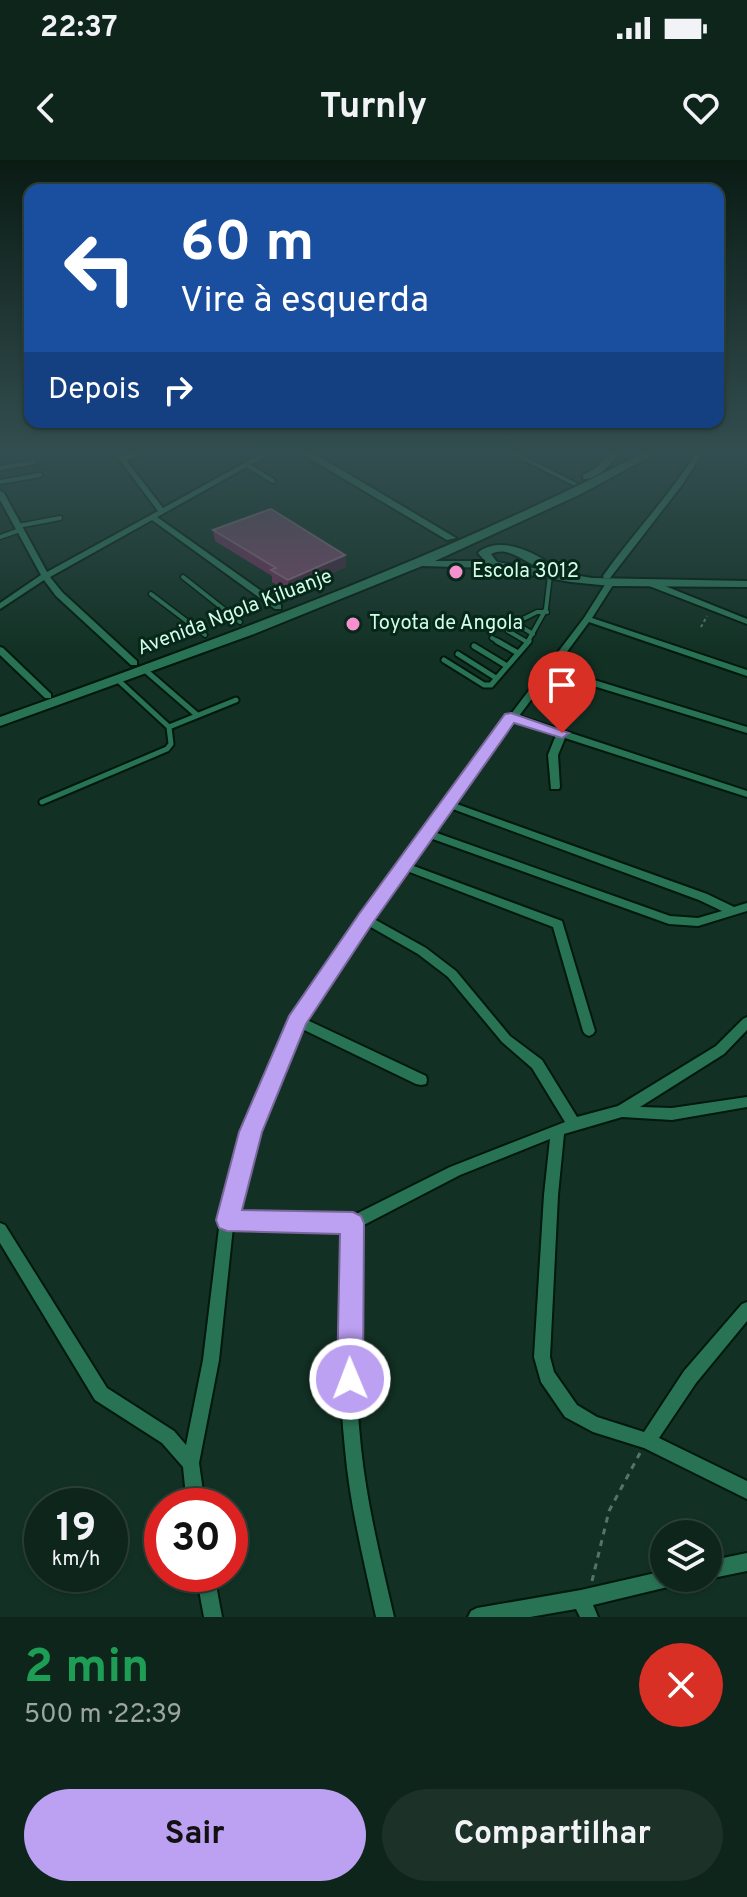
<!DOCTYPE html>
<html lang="pt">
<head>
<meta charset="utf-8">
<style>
  :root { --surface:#0e251b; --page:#1c3128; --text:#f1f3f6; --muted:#9ba5a3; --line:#2e423a; --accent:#bca0f2 }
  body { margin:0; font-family:Overpass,sans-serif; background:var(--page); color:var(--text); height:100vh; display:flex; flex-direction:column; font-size:30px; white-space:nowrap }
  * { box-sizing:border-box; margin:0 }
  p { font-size:26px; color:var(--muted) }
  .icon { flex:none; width:44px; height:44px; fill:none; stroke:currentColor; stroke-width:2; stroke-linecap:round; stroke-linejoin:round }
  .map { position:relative; height:1457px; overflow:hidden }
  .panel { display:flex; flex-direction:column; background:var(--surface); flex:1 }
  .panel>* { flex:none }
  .hud { position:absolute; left:24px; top:24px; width:700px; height:244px; border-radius:16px; box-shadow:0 2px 6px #0004,0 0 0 2px var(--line); background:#1a4fa0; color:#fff; overflow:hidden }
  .buttons { position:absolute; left:650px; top:1360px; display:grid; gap:16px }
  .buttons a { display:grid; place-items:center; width:72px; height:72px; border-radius:50%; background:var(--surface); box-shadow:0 2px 6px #0004,0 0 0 2px var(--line); font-size:40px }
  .speed { position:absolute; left:24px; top:1328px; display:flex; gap:16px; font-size:40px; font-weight:700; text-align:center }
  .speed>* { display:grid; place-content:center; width:104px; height:104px; border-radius:50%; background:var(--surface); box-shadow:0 2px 6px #0004,0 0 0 2px var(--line); line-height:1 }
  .speed small { font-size:20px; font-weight:400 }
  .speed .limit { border:12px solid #d22; background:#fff; color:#111 }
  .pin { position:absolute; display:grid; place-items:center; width:68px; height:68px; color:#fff; margin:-82px -34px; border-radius:50% 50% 50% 0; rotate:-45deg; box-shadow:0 0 8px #0007 }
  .pin .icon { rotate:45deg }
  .me { position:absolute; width:88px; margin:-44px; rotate:359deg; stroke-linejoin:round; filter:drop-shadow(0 0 6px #0008) }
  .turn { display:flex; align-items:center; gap:28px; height:168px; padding:0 24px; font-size:36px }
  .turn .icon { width:104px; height:104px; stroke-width:2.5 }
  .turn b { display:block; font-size:56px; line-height:68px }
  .then { display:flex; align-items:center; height:76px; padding:0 24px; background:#0003; gap:16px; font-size:30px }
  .round { display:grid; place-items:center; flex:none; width:84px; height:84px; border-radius:42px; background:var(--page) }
  .headline { display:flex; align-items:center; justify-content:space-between; height:136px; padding:0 24px }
  h1 { font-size:48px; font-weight:700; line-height:60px; color:#1e9e55 }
  .cta { display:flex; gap:16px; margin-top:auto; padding:16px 24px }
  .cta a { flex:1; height:92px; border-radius:48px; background:var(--accent); color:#111; font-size:32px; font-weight:700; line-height:92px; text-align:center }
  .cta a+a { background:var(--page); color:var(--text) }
  .status { display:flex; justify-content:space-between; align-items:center; height:56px; padding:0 40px; background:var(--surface); direction:ltr }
  .status svg { height:22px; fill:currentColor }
  header { display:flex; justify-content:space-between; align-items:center; height:104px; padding:0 24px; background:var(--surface); font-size:36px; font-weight:700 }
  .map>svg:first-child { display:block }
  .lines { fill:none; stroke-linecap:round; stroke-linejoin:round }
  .lane-far1-casing { stroke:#00180d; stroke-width:7 }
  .lane-casing { stroke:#00180d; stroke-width:9 }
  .street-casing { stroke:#00180d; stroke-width:4 }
  .secondary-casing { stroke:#00180d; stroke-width:4 }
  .path-far1 { stroke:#527666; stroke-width:2; stroke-dasharray:3 3; stroke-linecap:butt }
  .path { stroke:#527666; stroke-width:3; stroke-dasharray:6 6; stroke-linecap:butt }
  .lane-far1 { stroke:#297355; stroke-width:4 }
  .lane { stroke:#297355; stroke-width:5 }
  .street { fill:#297355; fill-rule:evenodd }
  .secondary { fill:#297355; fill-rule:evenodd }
  .wall { fill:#6c3058 }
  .shaded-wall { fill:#43273d }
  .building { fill:#774767; stroke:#85637b; stroke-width:2 }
  .route { fill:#bca0f2; stroke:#7a689d; stroke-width:2 }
  .poi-dot { fill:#f690cf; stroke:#07271a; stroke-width:3 }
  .labels { text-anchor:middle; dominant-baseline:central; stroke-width:6; stroke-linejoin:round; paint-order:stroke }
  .far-poi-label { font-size:20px; fill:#d1fee7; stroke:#07271a; text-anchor:start }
  .far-street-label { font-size:20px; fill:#d1fee7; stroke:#07271a }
</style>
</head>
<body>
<div class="status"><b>22:37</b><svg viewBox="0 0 49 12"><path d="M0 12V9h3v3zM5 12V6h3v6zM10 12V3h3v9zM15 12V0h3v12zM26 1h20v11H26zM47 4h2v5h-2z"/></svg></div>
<header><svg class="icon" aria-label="back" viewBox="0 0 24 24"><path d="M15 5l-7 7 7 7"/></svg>Turnly<svg class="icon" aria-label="heart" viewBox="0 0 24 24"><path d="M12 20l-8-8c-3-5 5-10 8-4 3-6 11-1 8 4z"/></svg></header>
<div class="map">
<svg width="747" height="1457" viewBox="0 0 747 1457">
  <rect width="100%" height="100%" fill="#123124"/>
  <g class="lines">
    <g class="lane-far1-casing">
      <g id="lane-far1">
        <path d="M247 305 273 321"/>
        <path d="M0 308 34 302"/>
        <path d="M0 322 40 315"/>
        <path d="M18 366 60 358"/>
        <path d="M0 377 20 370"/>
        <path d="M183 417 240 462"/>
        <path d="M151 434 205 475"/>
        <path d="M508 471 527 482"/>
        <path d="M533 474 515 463 537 452H547"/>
        <path d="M492 478 501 483"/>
        <path d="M527 483 546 449 550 415"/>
      </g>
    </g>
    <g class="lane-casing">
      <g id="lane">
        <path d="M497 481 518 493"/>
        <path d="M474 486 507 506"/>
        <path d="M458 494 496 518"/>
        <path d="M444 500 484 525H491L529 481"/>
        <path d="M145 510 197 555"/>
        <path d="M118 520 169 567"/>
        <path d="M42 642 167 589 171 584 169 567 236 540"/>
      </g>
    </g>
    <g class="street-casing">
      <g id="street">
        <path d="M113 291H120L124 296 141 291H153L126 300 163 348 266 291H275L157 357 281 445V449H275L152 360 50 417 62 432 137 501V505H131L56 436 44 420 0 449V443L41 415 0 340V331L4 333 47 412 158 351Z"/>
        <path d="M505 291H514L578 324 573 325Z"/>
        <path d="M697 291H704L682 325 610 418H604L603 416C633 373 670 336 697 291Z"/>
        <path d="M608 420 615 422 592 458 747 510V516L589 462 555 508 747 567V573L551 513 519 556 747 631V637L565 578 558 595 560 627 559 629H551L548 595 556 575 515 561 454 643 707 734 734 747 747 743V751L698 766 669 764 430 678 411 705 562 761 595 871 593 874 589 876 585 874 583 871 553 767 407 711 374 759 426 788 456 811 510 876 542 900 577 957 618 946 716 886 743 859 747 857V870L724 894 640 947 672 948 747 937V947L672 960 622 957 564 974 558 1035 550 1197 554 1212 577 1245 597 1257 644 1272 684 1211 742 1144 747 1142V1161L696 1223 659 1278 747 1321V1339L644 1288 593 1272 565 1257 541 1222 534 1197 544 1035 550 979 460 1015 360 1067C357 1140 353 1215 361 1288 367 1345 381 1401 394 1457H376C364 1401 350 1346 345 1289 337 1216 342 1142 345 1069L233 1067 219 1200 199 1303 205 1346H187L183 1307 162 1283 95 1240 0 1083V1063L5 1065 107 1228 174 1271 186 1285 203 1200 220 1060 243 972 293 858 361 761V756L365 755 423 671 507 559 508 555 511 554 584 458ZM450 648 699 740 722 751 698 758 670 756 434 672ZM369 766 418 794 448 817 502 882 532 908 565 962 450 1007 352 1056 236 1054 257 972 300 868 416 924 421 925 426 924 427 920 426 916 305 859Z"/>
        <path d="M644 420H650L747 459V464L644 424Z"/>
        <path d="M0 487 3 488 51 534V538H45L0 495Z"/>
        <path d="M747 1393V1411L708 1419 706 1418H708V1401Z"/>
        <path d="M664 1411V1418H683L680 1424 593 1445 598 1457H580L576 1449 530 1457H468L471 1451 477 1448 581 1430Z"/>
        <path d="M196 1414H214L222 1457H204Z"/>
      </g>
    </g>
    <g class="secondary-casing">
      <g id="secondary">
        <path d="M297 291H310L456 378 447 380Z"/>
        <path d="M610 291H621C611 303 600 319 583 319V315L597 307Z"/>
        <path d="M647 291H660L581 334 435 401H485L478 393 480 391C502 376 534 392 553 406 535 417 514 382 491 394L497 402 592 418 747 421V427L611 426 571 422 490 408 422 406 254 474 0 566V557C220 478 439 399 647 291Z"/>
      </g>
    </g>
    <path class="path-far1" d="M701 467 707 456"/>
    <path class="path" d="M592 1421 609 1351 640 1293"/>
    <use href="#lane-far1" class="lane-far1"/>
    <use href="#lane" class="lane"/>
    <use href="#street" class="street"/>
    <use href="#secondary" class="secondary"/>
  </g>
  <path class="wall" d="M213 370 345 395 346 407 289 432 272 422V416L215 381Z"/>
  <path class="shaded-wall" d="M345 395 346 407 289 432 288 420Z"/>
  <path class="building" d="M271 349 345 395 288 420 271 410 276 408 213 370Z"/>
  <linearGradient id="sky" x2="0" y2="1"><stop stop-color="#0a1b14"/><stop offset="0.59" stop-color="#334e50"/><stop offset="1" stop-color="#334e50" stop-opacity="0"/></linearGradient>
  <rect width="747" height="495" fill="url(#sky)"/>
  <path class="route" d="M511 553 569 573 562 578 514 563 372 764 306 864 262 972 242 1050 353 1052 361 1056 364 1063 363 1219 359 1228 350 1232 341 1228 337 1219 340 1074 227 1071 219 1068 216 1060 239 972 289 856 359 754 505 554Z"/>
  <g class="poi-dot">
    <circle cx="456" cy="412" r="8"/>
    <circle cx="353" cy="464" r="8"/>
  </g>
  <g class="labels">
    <g class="far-poi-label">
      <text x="472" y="412">Escola 3012</text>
      <text x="369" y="464">Toyota de Angola</text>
    </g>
    <g class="far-street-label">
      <text transform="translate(235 453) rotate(-21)">Avenida Ngola Kiluanje</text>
    </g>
  </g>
</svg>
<div class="buttons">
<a><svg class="icon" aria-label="layers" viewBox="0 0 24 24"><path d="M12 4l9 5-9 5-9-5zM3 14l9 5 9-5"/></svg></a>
</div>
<div class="speed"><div>19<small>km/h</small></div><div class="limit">30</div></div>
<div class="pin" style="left:562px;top:573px;background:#d93025"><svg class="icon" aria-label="arrive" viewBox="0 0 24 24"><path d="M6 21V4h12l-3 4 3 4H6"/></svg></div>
<svg class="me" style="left:350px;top:1219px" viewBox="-20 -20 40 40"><circle r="17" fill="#bca0f2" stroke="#fff" stroke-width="3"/><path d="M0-11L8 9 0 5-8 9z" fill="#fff"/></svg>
<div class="hud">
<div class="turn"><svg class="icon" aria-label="left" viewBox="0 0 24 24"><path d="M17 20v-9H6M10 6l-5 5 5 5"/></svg><div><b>60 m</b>Vire à esquerda</div></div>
<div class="then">Depois<svg class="icon" aria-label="right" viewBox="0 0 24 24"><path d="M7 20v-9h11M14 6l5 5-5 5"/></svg></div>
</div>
</div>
<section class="panel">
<div class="headline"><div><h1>2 min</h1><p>500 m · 22:39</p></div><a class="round" style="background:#d93025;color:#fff"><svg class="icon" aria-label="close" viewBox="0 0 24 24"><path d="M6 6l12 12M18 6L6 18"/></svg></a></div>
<div class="cta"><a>Sair</a><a>Compartilhar</a></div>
</section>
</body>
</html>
